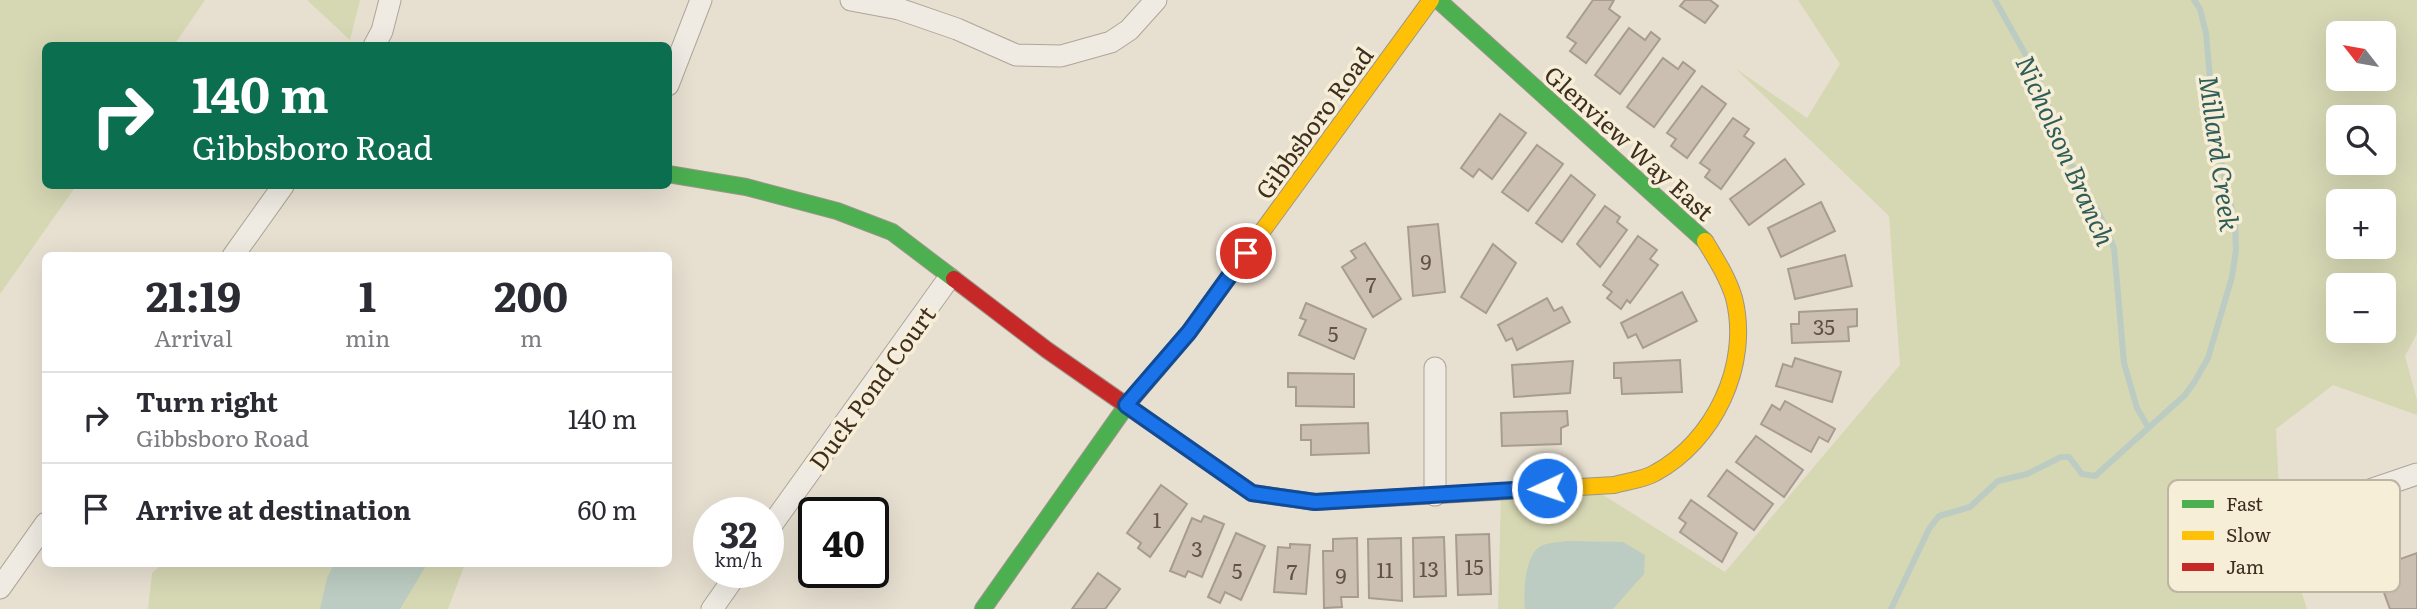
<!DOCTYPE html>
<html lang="en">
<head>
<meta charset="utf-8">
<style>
  :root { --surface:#fff; --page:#f2f2f3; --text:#2b2b33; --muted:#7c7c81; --line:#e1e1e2 }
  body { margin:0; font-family:Literata,serif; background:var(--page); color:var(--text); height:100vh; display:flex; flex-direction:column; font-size:26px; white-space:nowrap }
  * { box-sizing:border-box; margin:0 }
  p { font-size:23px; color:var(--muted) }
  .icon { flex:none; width:38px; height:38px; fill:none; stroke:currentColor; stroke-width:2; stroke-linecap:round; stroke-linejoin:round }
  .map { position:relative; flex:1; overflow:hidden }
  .drawer { position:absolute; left:42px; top:252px; width:630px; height:315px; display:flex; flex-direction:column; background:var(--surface); border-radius:10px; box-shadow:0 7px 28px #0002 }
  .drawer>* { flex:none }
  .banner { position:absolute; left:42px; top:42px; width:630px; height:147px; border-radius:10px; box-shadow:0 7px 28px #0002; background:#0b6e4f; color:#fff; overflow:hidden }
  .needle { width:46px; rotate:301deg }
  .fabs { position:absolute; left:2326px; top:21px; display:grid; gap:14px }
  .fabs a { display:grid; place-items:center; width:70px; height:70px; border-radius:10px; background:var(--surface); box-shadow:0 7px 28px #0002; font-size:35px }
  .speed { position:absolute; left:693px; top:497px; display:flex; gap:14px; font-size:35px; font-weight:700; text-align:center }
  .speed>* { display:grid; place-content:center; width:91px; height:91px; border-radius:50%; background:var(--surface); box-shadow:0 7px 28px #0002; line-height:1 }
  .speed small { font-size:18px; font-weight:400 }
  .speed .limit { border:4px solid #111; border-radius:10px; background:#fff; color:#111 }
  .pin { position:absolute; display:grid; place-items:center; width:60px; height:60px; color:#fff; margin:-30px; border:4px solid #fff; border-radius:50%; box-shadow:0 2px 7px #0007 }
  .me { position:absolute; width:77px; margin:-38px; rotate:267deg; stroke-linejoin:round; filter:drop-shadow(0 0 5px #0008) }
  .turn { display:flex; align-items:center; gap:24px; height:147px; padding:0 35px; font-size:32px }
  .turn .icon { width:91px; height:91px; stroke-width:2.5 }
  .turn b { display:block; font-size:49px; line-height:60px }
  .eta { display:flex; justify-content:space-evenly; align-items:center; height:119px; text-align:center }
  .eta b { font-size:42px; font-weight:700; line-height:49px }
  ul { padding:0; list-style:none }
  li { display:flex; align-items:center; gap:21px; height:91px; padding:0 35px; border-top:2px solid var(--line) }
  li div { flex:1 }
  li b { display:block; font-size:26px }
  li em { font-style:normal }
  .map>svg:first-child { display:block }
  .green { fill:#d6d7b3; fill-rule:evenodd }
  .water { fill:#bcccc2 }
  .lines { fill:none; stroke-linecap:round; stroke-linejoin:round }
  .stream { stroke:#bcccc2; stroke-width:6 }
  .building { fill:#cbbfb2; stroke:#a89c90; stroke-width:2 }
  .street-casing { stroke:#ada599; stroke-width:23 }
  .fast-casing { stroke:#9c958a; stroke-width:18 }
  .slow-casing { stroke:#9c958a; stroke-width:18 }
  .jam-casing { stroke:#9c958a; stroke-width:18 }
  .street { stroke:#efebe3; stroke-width:21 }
  .fast { stroke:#4caf50; stroke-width:16 }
  .slow { stroke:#ffc107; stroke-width:16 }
  .jam { stroke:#c62828; stroke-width:16 }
  .route-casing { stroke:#114b97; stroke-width:18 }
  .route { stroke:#1a73e8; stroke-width:12 }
  .labels { text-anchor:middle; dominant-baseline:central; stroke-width:7; stroke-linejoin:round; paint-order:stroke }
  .number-label { font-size:21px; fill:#605244 }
  .street-label { font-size:24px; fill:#3d2e20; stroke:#f7eed8 }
  .water-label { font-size:26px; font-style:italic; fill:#2f5d5a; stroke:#f7eed8 }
  .key { fill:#f7eed8; stroke:#bfb4a1; stroke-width:2 }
  .key-label { font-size:19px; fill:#3d2e20 }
</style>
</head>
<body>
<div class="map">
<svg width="2417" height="609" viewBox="0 0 2417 609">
  <rect width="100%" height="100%" fill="#e7e0d1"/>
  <g class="green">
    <path d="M0 0H205L174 45 46 46V186H76L0 294Z"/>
    <path d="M307 0H360L350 40Z"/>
    <path d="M1798 0H2417V334L2405 356 2417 400V415L2333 385 2276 429 2281 529 2307 609H1498L1501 497 1597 491 1725 572 1900 365 1889 216 1735 68 1807 118 1840 64ZM2338 33H2384V79H2338ZM2338 117H2384V163H2338ZM2338 201H2384V247H2338ZM2338 285H2384V331H2338Z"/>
    <path d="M162 564H465L448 609H148L152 573Z"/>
  </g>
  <g class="water">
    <path d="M1569 541 1623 542 1645 555 1644 574 1613 609H1525C1523 593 1525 554 1541 546 1549 542 1561 542 1569 541Z"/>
    <path d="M334 564H427L400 609H320L327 578Z"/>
  </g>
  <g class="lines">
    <g class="stream">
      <path d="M1995 0 2036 73 2074 171 2099 213 2114 248 2124 363 2137 408 2148 427"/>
      <path d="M1891 609 1929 529 1939 516 1970 507 1998 481 2027 474 2061 457H2069L2082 474 2095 476 2185 395 2195 381 2208 358 2232 277 2236 250 2235 223 2215 135 2206 33 2200 9 2194 0"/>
    </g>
  </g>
  <g class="building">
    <path d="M1593 0H1614L1609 9 1620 17 1586 63 1570 51 1576 43 1567 37Z"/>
    <path d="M1685 0H1710L1718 6 1705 23 1680 6Z"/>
    <path d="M1629 28 1645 40 1651 32 1660 39 1620 94 1595 75Z"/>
    <path d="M1663 58 1678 69 1683 62 1695 71 1654 127 1627 107Z"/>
    <path d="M1702 86 1726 104 1687 158 1671 146 1676 139 1667 133Z"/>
    <path d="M1500 114 1526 133 1492 179 1479 169 1473 177 1461 168Z"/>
    <path d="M1733 118 1749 129 1744 136 1754 143 1721 189 1705 177 1710 170 1700 163Z"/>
    <path d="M1537 145 1563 164 1528 211 1502 192Z"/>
    <path d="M1785 159 1804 184 1749 225 1730 199Z"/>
    <path d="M1571 175 1595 195 1562 242 1536 223Z"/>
    <path d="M1821 202 1835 231 1781 257 1768 228Z"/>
    <path d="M1605 206 1620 217 1617 222 1627 230 1600 267 1577 244Z"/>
    <path d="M1438 224 1445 292 1413 296 1408 227Z"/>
    <path d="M1638 236 1657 250 1650 259 1658 265 1630 303 1627 300 1621 309 1607 298 1612 292 1603 285Z"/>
    <path d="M1365 243 1401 299 1373 317 1342 267 1356 258 1351 251Z"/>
    <path d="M1493 244 1516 263 1486 313 1461 297Z"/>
    <path d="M1845 255 1852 286 1795 299 1788 269Z"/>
    <path d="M1682 292 1697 321 1643 348 1636 334 1628 338 1621 323Z"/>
    <path d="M1547 298 1554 311 1562 307 1570 322 1517 350 1512 338 1506 341 1498 325Z"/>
    <path d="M1306 303 1366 329 1354 359 1299 335 1306 320 1300 318Z"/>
    <path d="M1857 309V326L1848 327 1849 341 1792 343 1791 324H1799V312Z"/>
    <path d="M1795 358 1841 372 1832 402 1776 386 1783 364 1792 367Z"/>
    <path d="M1680 360 1682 392 1622 394 1621 378H1614V363Z"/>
    <path d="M1573 361 1570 393 1514 397 1512 365Z"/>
    <path d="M1288 373 1354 374V407L1296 406V387H1288Z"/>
    <path d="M1785 401 1835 429 1828 442 1819 437 1811 452 1761 424 1772 405 1780 410Z"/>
    <path d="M1567 411 1568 425 1561 428V444L1502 446 1501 413Z"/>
    <path d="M1368 423 1369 453 1311 455V440H1301V425Z"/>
    <path d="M1756 436 1803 470 1784 497 1736 462Z"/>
    <path d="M1727 470 1773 504 1754 530 1708 496Z"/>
    <path d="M1161 485 1187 504 1150 557 1138 548 1141 543 1127 533Z"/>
    <path d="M1691 500 1737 533 1722 562 1680 532 1686 523 1679 518Z"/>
    <path d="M1204 516 1224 524 1202 577 1188 571 1185 577 1170 571 1192 518 1201 522Z"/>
    <path d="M1236 533 1265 546 1241 600 1225 592 1220 603 1208 597Z"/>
    <path d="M1489 534 1491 594 1458 595 1456 535Z"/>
    <path d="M1444 537 1446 596 1414 597 1413 538Z"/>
    <path d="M1357 538 1358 597H1341L1342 607 1324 608 1323 551H1333V539Z"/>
    <path d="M1401 538 1402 601 1369 598 1368 539Z"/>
    <path d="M1290 544 1310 545 1306 594 1274 592 1278 547 1290 548Z"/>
    <path d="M2417 553V609H2390L2375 568Z"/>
    <path d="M1098 573 1120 589 1105 609H1072Z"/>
  </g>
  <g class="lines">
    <g class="street-casing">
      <g id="street">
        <path d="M851 0 899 9 957 29 1016 55 1061 56 1111 42 1129 30 1156 0"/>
        <path d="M374 46 382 31 390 0"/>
        <path d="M668 85 701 0"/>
        <path d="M233 256 283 186"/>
        <path d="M2364 492 2417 474"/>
        <path d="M1435 495V368"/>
        <path d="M768 530 949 278"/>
        <path d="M0 588 46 523"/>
        <path d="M712 609 738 572"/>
      </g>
    </g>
    <g class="fast-casing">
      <g id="fast">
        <path d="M1438 0 1705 241"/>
        <path d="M668 174 746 187 837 211 892 232 954 279"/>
        <path d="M983 609 1127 405 1189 332 1231 274"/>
      </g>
    </g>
    <g class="slow-casing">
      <g id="slow">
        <path d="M1231 274 1431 0"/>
        <path d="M1387 498 1614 485C1628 481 1643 480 1655 473 1714 441 1751 365 1734 298 1728 278 1716 259 1705 241"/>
      </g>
    </g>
    <g class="jam-casing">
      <path id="jam" d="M954 279 1047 350 1252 493 1315 502 1387 498"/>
    </g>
    <use href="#street" class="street"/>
    <use href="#fast" class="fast"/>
    <use href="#slow" class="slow"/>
    <use href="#jam" class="jam"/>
  </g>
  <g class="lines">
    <g class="route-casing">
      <path id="route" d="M1246 253 1189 332 1126 405 1252 493 1315 502 1547 488"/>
    </g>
    <use href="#route" class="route"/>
  </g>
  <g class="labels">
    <g class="number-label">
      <text x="1426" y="260">9</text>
      <text x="1371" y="283">7</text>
      <text x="1824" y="325">35</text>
      <text x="1333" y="332">5</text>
      <text x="1157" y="518">1</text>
      <text x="1197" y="547">3</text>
      <text x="1474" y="565">15</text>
      <text x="1429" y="567">13</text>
      <text x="1385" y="568">11</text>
      <text x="1237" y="569">5</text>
      <text x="1292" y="570">7</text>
      <text x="1341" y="574">9</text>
    </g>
    <g class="street-label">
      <text transform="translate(1313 122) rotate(-54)">Gibbsboro Road</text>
      <text transform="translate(1630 142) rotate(42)">Glenview Way East</text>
      <text transform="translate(871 387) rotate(-54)">Duck Pond Court</text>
    </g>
    <g class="water-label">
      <text transform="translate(2067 150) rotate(66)">Nicholson Branch</text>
      <text transform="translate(2221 153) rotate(82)">Millard Creek</text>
    </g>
  </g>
  <rect x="2168" y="480" width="232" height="112" rx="10" class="key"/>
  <rect x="2182" y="500" width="32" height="8" fill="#4caf50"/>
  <rect x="2182" y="531" width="32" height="9" fill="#ffc107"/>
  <rect x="2182" y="563" width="32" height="8" fill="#c62828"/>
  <g class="key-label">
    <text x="2226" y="511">Fast</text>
    <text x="2226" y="542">Slow</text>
    <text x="2226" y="574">Jam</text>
  </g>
</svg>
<div class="fabs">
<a><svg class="needle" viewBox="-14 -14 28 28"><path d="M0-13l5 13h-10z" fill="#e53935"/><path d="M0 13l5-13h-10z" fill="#7c7c81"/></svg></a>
<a><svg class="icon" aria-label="search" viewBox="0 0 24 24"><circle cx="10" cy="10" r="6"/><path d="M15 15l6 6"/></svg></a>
<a>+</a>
<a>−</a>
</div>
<div class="speed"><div>32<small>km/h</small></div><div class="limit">40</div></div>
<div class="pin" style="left:1246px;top:253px;background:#d93025"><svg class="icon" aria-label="arrive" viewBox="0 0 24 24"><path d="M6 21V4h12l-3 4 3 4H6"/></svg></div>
<svg class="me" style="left:1547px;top:488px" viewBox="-20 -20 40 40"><circle r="17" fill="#1a73e8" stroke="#fff" stroke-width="3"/><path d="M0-11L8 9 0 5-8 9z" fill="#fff"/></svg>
<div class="banner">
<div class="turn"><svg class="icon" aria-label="right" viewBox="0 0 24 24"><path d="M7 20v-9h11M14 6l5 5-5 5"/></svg><div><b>140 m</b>Gibbsboro Road</div></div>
</div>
<section class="drawer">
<div class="eta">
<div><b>21:19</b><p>Arrival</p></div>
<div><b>1</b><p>min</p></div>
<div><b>200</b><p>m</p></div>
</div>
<ul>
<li><svg class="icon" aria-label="right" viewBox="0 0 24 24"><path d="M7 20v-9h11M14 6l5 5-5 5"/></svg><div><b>Turn right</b><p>Gibbsboro Road</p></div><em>140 m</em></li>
<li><svg class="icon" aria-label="arrive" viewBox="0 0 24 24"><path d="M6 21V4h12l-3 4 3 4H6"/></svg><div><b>Arrive at destination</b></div><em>60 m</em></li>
</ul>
</section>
</div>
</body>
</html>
